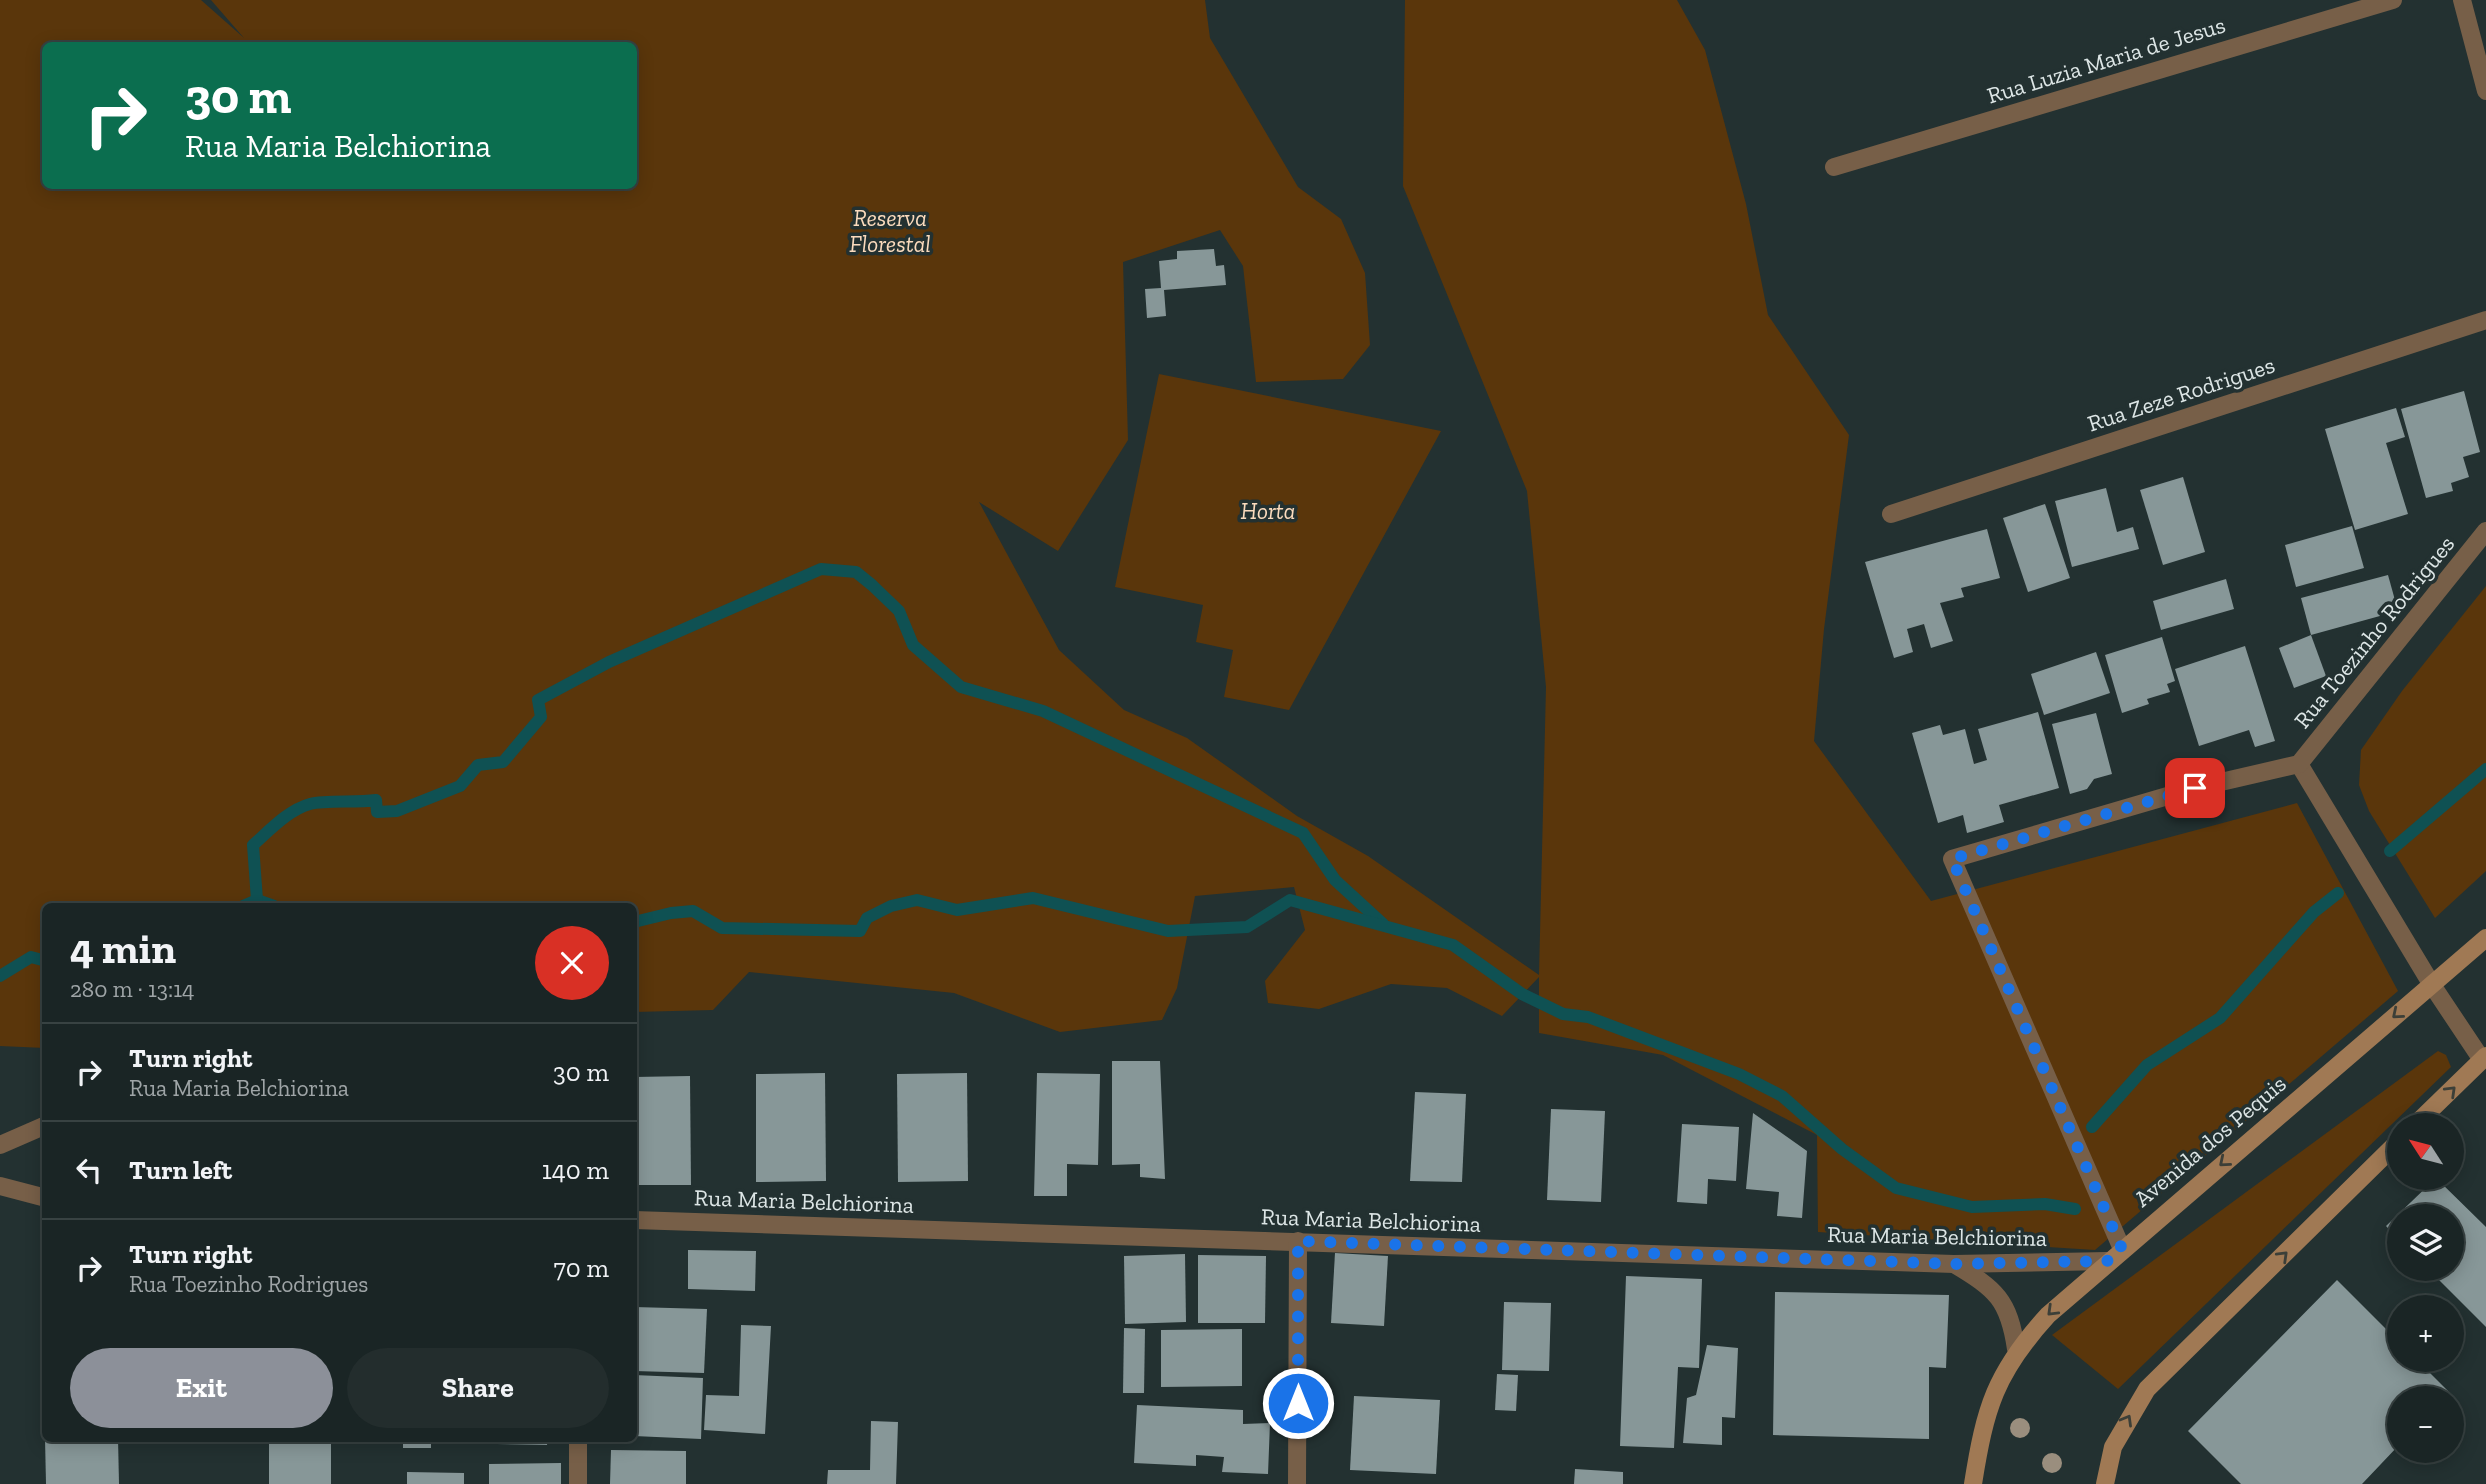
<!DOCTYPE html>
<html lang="en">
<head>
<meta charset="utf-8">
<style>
  :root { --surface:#1a2525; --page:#232d2d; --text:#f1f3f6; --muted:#9fa5a7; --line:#384242; --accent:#8c9099 }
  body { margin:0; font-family:"Zilla Slab",serif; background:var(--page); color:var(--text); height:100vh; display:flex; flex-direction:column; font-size:26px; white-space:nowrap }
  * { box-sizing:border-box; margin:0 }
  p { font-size:23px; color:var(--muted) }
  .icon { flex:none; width:38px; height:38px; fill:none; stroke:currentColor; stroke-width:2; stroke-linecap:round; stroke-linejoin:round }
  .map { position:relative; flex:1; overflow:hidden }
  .panel { position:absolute; left:42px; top:903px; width:595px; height:539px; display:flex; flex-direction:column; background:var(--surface); border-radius:10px; box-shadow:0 4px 18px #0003,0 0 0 2px var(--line) }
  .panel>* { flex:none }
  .banner { position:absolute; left:42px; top:42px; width:595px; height:147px; border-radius:10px; box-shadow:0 4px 18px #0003,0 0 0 2px var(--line); background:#0b6e4f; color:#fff; overflow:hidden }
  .needle { width:46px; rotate:306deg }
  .fabs { position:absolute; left:2387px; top:1113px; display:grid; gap:14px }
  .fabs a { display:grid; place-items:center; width:77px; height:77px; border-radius:50%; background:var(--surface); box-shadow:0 4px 18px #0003,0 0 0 2px var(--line); font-size:35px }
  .pin { position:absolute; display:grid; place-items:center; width:60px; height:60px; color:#fff; margin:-30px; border-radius:14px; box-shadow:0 4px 10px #0006 }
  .me { position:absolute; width:77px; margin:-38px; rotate:0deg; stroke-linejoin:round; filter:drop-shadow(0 0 5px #0008) }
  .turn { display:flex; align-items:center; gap:24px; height:147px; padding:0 28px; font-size:32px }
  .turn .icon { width:91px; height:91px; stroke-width:2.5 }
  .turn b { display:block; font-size:49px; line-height:60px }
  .round { display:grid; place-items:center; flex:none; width:74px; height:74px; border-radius:37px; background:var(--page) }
  .overview { display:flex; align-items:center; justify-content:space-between; height:119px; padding:0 28px }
  h1 { font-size:42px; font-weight:700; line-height:52px }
  .cta { display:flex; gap:14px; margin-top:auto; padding:14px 28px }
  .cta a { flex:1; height:80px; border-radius:42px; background:var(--accent); color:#fff; font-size:28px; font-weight:700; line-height:80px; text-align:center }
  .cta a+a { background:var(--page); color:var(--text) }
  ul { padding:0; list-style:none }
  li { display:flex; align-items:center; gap:21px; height:98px; padding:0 28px; border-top:2px solid var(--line) }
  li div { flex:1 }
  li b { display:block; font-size:26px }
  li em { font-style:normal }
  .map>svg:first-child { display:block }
  .green { fill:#5a360b; fill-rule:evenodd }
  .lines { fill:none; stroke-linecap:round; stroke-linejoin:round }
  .stream { stroke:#0f5153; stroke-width:12 }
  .building { fill:#879798 }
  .service { stroke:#775f48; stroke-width:18 }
  .minor { stroke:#775f48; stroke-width:18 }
  .secondary { stroke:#a07954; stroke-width:18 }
  .tree { fill:#9a8e7e }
  .oneway { stroke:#3c3f38 }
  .route { stroke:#1a73e8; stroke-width:12; stroke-dasharray:0 21.6 }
  .labels { text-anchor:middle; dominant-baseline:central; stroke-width:7; stroke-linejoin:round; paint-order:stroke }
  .street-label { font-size:23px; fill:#dde6e6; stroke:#233131 }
  .park-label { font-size:23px; font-style:italic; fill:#fbdbbd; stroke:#233131 }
</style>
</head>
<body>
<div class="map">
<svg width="2486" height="1484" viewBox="0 0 2486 1484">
  <rect width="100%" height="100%" fill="#233131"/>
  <g class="green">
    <path d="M0 0H201L244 38 211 0H1205L1210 38 1298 187 1341 219 1365 273 1370 345 1343 379 1256 382 1243 266 1220 230 1123 262 1128 440 1058 551 979 502 1059 650 1124 710 1187 738 1297 816 1368 856 1539 975 1546 687 1527 491 1403 186 1405 0H1677L1705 50 1746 204 1768 315 1849 435 1824 629 1814 741 1931 901 2297 803 2398 991 2095 1250 1818 1232 1817 1135 1663 1055 1539 1033V977L1502 1016 1447 988 1391 984 1319 1009 1268 1003 1265 981 1305 930 1294 887 1195 896 1177 988 1162 1020 1060 1032 954 993 749 972 713 1010 634 1012V906H46L45 1048 0 1046ZM46 46H634V186H46Z"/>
    <path d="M1159 374 1441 431 1289 710 1224 697 1233 650 1196 642 1203 605 1115 587Z"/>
    <path d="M2486 586V871L2435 918 2369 811 2359 785 2361 750 2402 691Z"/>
    <path d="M2438 1051 2446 1055 2451 1067 2118 1389 2052 1335Z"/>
  </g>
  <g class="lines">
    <g class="stream">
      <path d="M2390 851 2486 769"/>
      <path d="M257 900 274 906"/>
      <path d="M243 906 257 900 253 845C269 831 288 810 310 804 327 800 356 803 376 800L377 812 397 811 460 786 478 765 503 762 541 717 538 700 609 662 821 569 856 572 872 585 899 611 913 645 961 687 1043 711 1303 833 1335 880 1383 924"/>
      <path d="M634 922 671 913 693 911 722 928 860 931 867 918 891 906 917 900 957 910 1033 898 1168 931 1247 927 1290 900 1453 945 1522 994 1563 1014 1588 1017 1739 1074 1782 1096 1842 1149 1896 1188 1972 1207 2045 1204 2075 1209"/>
      <path d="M0 976 31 957 46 961"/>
      <path d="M2092 1127 2147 1065 2220 1018 2314 912 2338 893"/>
    </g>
  </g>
  <g class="building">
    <path d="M1214 249 1216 266 1224 265 1226 285 1164 290 1166 316 1147 318 1145 289 1161 288 1159 261 1177 259V251Z"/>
    <path d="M2464 391 2480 452 2463 457 2469 477 2451 483 2453 491 2426 498 2401 409Z"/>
    <path d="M2396 408 2405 437 2386 443 2408 514 2355 530 2325 429Z"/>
    <path d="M2183 477 2205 552 2163 565 2140 490Z"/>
    <path d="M2106 488 2117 532 2133 527 2139 549 2072 567 2055 501Z"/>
    <path d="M2045 504 2070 578 2028 592 2003 518Z"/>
    <path d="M2352 526 2364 568 2296 587 2285 545Z"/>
    <path d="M1987 529 2000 578 1961 588 1964 597 1940 603 1953 641 1931 648 1924 624 1907 629 1913 652 1894 658 1865 562Z"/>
    <path d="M2388 575 2398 611 2311 635 2301 598Z"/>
    <path d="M2226 579 2234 609 2161 630 2153 601Z"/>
    <path d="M2311 635 2326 676 2294 688 2279 648Z"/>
    <path d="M2162 637 2175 681 2167 684 2170 692 2147 699 2149 704 2122 713 2105 655Z"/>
    <path d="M2245 646 2275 741 2255 747 2249 730 2199 746 2175 669Z"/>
    <path d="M2096 652 2110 693 2044 715 2031 674Z"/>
    <path d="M2038 712 2059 788 1999 805 2004 822 1967 833 1963 815 1938 823 1912 733 1940 725 1943 735 1965 729 1974 764 1987 760 1978 729Z"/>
    <path d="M2096 713 2112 774 2094 779 2087 789 2070 794 2052 724Z"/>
    <path d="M1112 1061H1160L1165 1179 1140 1177V1164L1112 1165Z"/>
    <path d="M825 1073 826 1181 756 1182V1074Z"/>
    <path d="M967 1073 968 1181 898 1182 897 1074Z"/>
    <path d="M1037 1073 1100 1074 1098 1165 1067 1164V1196H1034Z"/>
    <path d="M690 1076 691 1185H634V1077Z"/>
    <path d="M1415 1092 1466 1094 1462 1182 1410 1181Z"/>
    <path d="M1551 1109 1605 1111 1601 1202 1547 1200Z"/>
    <path d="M1753 1113 1807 1151 1802 1218 1777 1216 1779 1192 1746 1189Z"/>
    <path d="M1682 1124 1739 1127 1736 1181 1708 1179 1707 1204 1677 1202Z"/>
    <path d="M2436 1178 2486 1227V1327L2428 1269H2452V1216H2399V1240L2386 1226Z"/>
    <path d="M688 1250 756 1251 755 1291 688 1289Z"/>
    <path d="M1335 1253 1388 1256 1384 1326 1331 1323Z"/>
    <path d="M1185 1254 1186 1322 1125 1324 1124 1256Z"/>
    <path d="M1198 1255 1266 1256 1265 1323H1198Z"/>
    <path d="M1626 1276 1702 1279 1699 1368 1678 1367 1674 1448 1620 1446Z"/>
    <path d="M2337 1280 2399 1342V1360H2417L2450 1393 2445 1398H2399V1445L2362 1484H2241L2188 1431Z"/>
    <path d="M1775 1292 1949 1295 1946 1368 1929 1367V1439L1773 1435Z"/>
    <path d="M1504 1302 1551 1303 1549 1371 1502 1370Z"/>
    <path d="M634 1307 707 1309 704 1373 634 1371Z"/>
    <path d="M741 1325 771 1326 765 1434 704 1430 706 1395 739 1396Z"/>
    <path d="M1124 1328 1145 1329 1144 1393H1123Z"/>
    <path d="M1242 1329V1386L1161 1387V1330Z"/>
    <path d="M1707 1345 1738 1348 1735 1418 1722 1417V1445L1683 1443 1687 1398 1696 1395Z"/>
    <path d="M1497 1374 1518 1375 1516 1411 1495 1410Z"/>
    <path d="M634 1375 703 1378 701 1439 634 1436Z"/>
    <path d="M1354 1396 1440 1400 1436 1474 1350 1470Z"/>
    <path d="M1137 1405 1243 1410V1424L1270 1423 1268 1474 1222 1472 1224 1457 1196 1455V1466L1134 1463Z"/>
    <path d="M871 1421 898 1422 896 1484H827L828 1470H870Z"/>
    <path d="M45 1438H118L119 1484H46Z"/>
    <rect x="269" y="1438" width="62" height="46"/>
    <rect x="403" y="1438" width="28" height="10"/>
    <path d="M497 1438H548L547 1445 497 1444Z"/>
    <path d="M611 1450 686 1451V1484H610Z"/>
    <path d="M561 1463V1484H489V1464Z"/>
    <path d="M1575 1469 1623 1472V1484H1574Z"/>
    <path d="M407 1472 464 1473V1484H407Z"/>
  </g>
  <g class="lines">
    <path class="service" d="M0 1145 46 1125"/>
    <g class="minor">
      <path d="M2462 0 2486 91"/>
      <path d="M1834 167 2393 0"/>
      <path d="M1891 514 2486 320"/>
      <path d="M2299 764 2432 985 2482 1060"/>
      <path d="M0 1186 46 1198"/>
      <path d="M634 1220 1954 1264 2107 1261"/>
      <path d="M2122 1249 1952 859 2195 788 2299 764 2486 531"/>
      <path d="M1954 1264C1996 1289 2009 1300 2016 1349"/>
      <path d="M578 1484V1438"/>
      <path d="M1297 1484 1298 1241"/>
    </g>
    <g class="secondary">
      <path d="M2415 1125 2486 1056"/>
      <path d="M1973 1484C1985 1408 1995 1373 2048 1315L2486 938"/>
      <path d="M2105 1484 2113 1447 2147 1389 2399 1141"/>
    </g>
  </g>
  <g class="tree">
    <circle cx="2020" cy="1428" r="10"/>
    <circle cx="2052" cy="1463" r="10"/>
  </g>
  <defs><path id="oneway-chevron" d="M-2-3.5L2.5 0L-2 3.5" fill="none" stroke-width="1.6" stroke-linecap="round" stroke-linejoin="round" transform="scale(1.75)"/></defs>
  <g class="oneway">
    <use href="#oneway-chevron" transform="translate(2397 1014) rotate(140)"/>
    <use href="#oneway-chevron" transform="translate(2451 1091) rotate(-44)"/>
    <use href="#oneway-chevron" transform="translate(2224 1162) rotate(140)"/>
    <use href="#oneway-chevron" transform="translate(2283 1256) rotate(-44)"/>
    <use href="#oneway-chevron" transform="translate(2052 1311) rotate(136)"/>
    <use href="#oneway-chevron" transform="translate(2127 1420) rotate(-60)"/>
  </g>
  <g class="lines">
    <path class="route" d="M1298 1403V1241L1954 1264 2107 1261 2122 1249 1952 859 2195 788"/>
  </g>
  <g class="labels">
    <g class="street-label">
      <text transform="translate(2106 60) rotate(-17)">Rua Luzia Maria de Jesus</text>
      <text transform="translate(2181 394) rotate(-18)">Rua Zeze Rodrigues</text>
      <text transform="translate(2374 632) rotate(-51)">Rua Toezinho Rodrigues</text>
      <text transform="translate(2210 1141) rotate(-40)">Avenida dos Pequis</text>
      <text transform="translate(804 1201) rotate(2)">Rua Maria Belchiorina</text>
      <text transform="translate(1371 1220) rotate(2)">Rua Maria Belchiorina</text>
      <text transform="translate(1937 1236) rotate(1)">Rua Maria Belchiorina</text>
    </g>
    <g class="park-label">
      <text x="890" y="218">Reserva<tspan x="890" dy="26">Florestal</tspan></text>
      <text x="1268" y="511">Horta</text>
    </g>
  </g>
</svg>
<div class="fabs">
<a><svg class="needle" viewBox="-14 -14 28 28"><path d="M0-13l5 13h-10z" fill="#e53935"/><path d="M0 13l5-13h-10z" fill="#9fa5a7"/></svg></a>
<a><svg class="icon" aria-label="layers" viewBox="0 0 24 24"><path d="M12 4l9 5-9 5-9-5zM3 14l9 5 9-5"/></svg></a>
<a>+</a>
<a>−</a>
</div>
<div class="pin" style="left:2195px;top:788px;background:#d93025"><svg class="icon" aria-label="arrive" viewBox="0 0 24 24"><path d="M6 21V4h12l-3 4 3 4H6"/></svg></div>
<svg class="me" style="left:1298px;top:1403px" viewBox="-20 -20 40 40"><circle r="17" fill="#1a73e8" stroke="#fff" stroke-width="3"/><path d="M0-11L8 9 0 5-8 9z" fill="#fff"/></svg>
<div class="banner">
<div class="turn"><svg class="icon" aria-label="right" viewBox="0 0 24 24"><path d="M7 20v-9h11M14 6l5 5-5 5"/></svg><div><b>30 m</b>Rua Maria Belchiorina</div></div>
</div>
<section class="panel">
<div class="overview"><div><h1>4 min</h1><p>280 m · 13:14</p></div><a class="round" style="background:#d93025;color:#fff"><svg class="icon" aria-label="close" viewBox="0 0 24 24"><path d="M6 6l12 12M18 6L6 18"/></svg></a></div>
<ul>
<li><svg class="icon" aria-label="right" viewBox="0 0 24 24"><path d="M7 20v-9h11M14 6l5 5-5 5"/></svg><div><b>Turn right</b><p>Rua Maria Belchiorina</p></div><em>30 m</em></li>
<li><svg class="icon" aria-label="left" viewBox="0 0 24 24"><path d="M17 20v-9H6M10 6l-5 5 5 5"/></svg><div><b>Turn left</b></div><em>140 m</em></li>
<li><svg class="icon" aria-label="right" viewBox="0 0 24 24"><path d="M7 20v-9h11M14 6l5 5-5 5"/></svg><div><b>Turn right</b><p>Rua Toezinho Rodrigues</p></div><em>70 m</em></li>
</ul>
<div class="cta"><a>Exit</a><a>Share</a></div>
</section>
</div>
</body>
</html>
